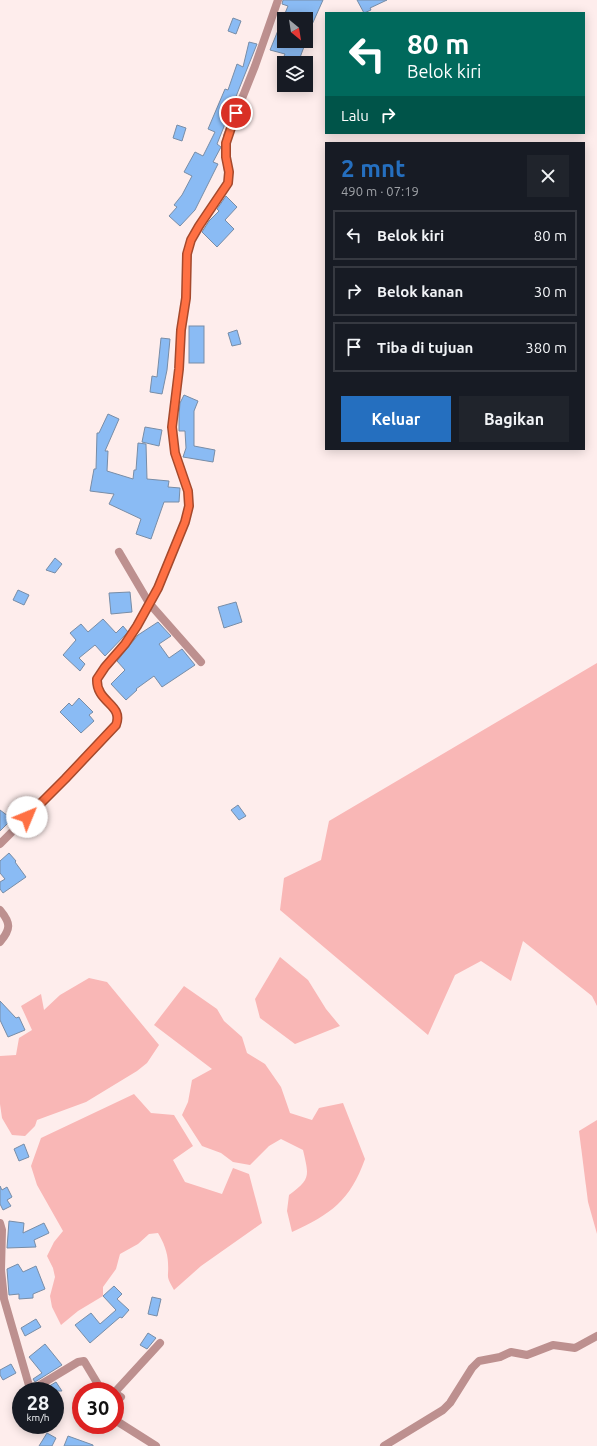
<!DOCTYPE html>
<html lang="id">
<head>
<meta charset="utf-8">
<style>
  :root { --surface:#171b24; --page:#20242c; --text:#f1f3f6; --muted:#9ea1a6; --line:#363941; --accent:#256fbf }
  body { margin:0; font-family:Ubuntu,sans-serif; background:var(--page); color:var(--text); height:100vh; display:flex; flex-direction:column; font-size:15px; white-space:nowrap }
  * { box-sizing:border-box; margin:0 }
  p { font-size:13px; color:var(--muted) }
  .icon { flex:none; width:22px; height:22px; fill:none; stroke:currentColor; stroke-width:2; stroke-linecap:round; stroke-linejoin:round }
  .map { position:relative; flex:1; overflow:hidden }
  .details { position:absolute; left:325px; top:142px; width:260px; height:308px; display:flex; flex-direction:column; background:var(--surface); border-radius:0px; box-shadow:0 2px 10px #0003 }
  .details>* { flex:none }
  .banner { position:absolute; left:325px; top:12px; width:260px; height:122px; border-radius:0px; box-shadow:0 2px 10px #0003; background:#00695c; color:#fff; overflow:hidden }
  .needle { width:26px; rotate:150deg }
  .fabs { position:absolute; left:277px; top:12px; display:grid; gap:8px }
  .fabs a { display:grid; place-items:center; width:36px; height:36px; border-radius:0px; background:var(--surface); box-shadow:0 2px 10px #0003; font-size:20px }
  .speed { position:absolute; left:12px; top:1382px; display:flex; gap:8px; font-size:20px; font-weight:700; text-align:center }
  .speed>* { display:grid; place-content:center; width:52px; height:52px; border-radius:50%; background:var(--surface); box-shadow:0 2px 10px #0003; line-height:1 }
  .speed small { font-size:10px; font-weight:400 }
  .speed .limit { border:6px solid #d22; background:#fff; color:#111 }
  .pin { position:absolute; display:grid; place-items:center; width:34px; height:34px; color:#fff; margin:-17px; border:2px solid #fff; border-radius:50%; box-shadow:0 1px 4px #0007 }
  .me { position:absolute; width:44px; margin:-22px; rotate:45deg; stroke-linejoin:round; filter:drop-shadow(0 0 3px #0008) }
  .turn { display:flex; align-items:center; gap:14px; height:84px; padding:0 16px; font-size:18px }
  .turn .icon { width:52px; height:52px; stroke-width:2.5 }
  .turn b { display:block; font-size:28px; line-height:34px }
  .then { display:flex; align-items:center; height:38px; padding:0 16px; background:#0003; gap:8px; font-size:15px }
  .round { display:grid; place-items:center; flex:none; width:42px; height:42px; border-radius:0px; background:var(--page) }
  .summary { display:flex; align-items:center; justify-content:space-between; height:68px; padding:0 16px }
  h1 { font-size:24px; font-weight:700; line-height:30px; color:var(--accent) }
  .primary-button { display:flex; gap:8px; margin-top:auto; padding:8px 16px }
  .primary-button a { flex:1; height:46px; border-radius:0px; background:var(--accent); color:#fff; font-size:16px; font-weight:700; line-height:46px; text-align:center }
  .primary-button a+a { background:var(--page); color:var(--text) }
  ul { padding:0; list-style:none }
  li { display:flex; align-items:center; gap:12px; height:50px; margin:0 8px 6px; padding:0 8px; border:2px solid var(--line); border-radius:0px }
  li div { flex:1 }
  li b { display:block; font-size:15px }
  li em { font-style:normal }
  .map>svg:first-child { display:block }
  .green { fill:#f9b7b6 }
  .building { fill:#8abbf4; stroke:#788da7 }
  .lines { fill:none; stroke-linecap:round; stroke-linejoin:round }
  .street { stroke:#bd908f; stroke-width:8 }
  .route-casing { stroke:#a6492c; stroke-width:10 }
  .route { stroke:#ff7043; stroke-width:7 }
</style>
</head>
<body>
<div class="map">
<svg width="597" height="1446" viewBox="0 0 597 1446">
  <rect width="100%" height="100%" fill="#feedec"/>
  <g class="green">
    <path d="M597 663V1006L592 996 523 941 511 981 481 961 455 975 428 1035 280 910 284 878 321 860 329 821Z"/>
    <path d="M280 957 308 980 326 1009 340 1026 295 1044 260 1018 255 999Z"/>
    <path d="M89 978 107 982 159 1045 147 1063 137 1071 86 1102 37 1120 35 1126 25 1136 12 1135 2 1118 0 1104V1056L16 1055 19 1038 32 1030 21 1006 41 994 44 1010 60 995Z"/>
    <path d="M184 986 217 1009 224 1021 242 1037 247 1053 265 1064 281 1087 290 1113 312 1120 319 1108 343 1103 365 1159C350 1201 331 1214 292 1232L287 1211 289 1195C311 1179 309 1176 303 1150L281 1139 269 1146 250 1165 233 1162 221 1153 202 1146 182 1115 188 1102 192 1080 212 1069 154 1025Z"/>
    <path d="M134 1094 151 1113 174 1115 193 1146 173 1160 185 1182 222 1194 233 1168 249 1174 262 1223 201 1266 174 1290C165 1274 169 1279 168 1263 168 1253 163 1241 158 1233L149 1234 138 1244 120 1254 116 1269 103 1287V1296L78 1311 61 1325 52 1307 50 1296 55 1277 53 1268 47 1256 54 1242 63 1231 37 1185 31 1166 41 1138Z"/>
    <path d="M597 1120V1234L588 1202 579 1131Z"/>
  </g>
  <g class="building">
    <path d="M283 0H323L306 38V19H284V41H305L304 43 305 44 298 63 294 61 293 63H281L285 54 270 50 288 6 282 4Z"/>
    <path d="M357 0H387L370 8 371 10 364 13Z"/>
    <path d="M233 18 241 21 236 34 228 31Z"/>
    <path d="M249 42 257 44 217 144 221 147 213 162 218 164 195 210 180 226 169 216 177 207 174 205 182 195 192 176 184 172 195 152 203 156 215 132 208 129 225 89 228 90 237 64 243 67Z"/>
    <path d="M177 125 186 128 182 141 173 138Z"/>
    <path d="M226 196 237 207 225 220 234 229 217 247 202 232 209 221 219 211 217 209Z"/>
    <rect x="189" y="326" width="15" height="37"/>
    <path d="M237 330 241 344 232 346 228 333Z"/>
    <path d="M161 338 170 339 167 370 162 394 150 392 152 376 157 377Z"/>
    <path d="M184 395 198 401 194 411V446L215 450 213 462 183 457 186 448 185 431H179V415L180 403Z"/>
    <path d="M108 414 119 419 105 451H108L107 471 133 479 134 470H136L138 443 146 444 147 479 169 481 168 487 180 488 179 502H164L151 539 136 534 141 519 109 504 114 494 90 491 94 469H96L97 433H99Z"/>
    <path d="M145 427 162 430 159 446 142 442Z"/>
    <path d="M55 558 62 564 55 573 46 570Z"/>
    <path d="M18 590 29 595 24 605 13 600Z"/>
    <path d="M130 592 132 612 111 614 109 593Z"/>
    <path d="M236 602 242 622 224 628 218 607Z"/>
    <path d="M103 619 116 633 123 626 128 632 105 656 95 645 79 658 85 664 80 671 63 655 76 640 70 633 81 624 88 632Z"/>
    <path d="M158 622 171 636 159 644 169 658 182 649 195 665 162 687 154 676 136 689 137 690 126 700 111 684 125 670 117 661 138 635Z"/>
    <path d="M79 698 93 712 89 715 94 721 81 733 60 712 69 703 72 706Z"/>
    <path d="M238 805 246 816 239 820 231 810Z"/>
    <path d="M0 810 12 819 0 831Z"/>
    <path d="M9 853 16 861 15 862 26 877 3 893 0 889V882L5 879 0 873V861Z"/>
    <path d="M0 1001 16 1018 19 1017 25 1030 8 1037 0 1020Z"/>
    <path d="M24 1144 29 1157 19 1161 14 1149Z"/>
    <path d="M0 1186 2 1190 7 1187 12 1197 7 1200 11 1206 3 1210 0 1204Z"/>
    <path d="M9 1221 24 1223 23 1233 44 1223 49 1233 34 1240 36 1247 7 1248Z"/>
    <path d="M18 1264 23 1272 36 1266 45 1289 33 1294V1298L19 1299V1294L9 1295 7 1269Z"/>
    <path d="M114 1286 122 1294 117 1299 129 1310 122 1318 120 1317 90 1343 75 1325 91 1313 100 1324 116 1310 103 1296Z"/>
    <path d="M152 1297 161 1299 157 1316 148 1314Z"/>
    <path d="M36 1319 41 1327 25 1336 21 1328Z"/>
    <path d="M148 1333 156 1338 147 1349 140 1345Z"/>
    <path d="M45 1344 62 1365 35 1382 33 1379 42 1373 29 1357Z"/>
    <path d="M11 1364 16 1373 3 1380 0 1375V1370Z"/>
    <path d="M56 1382 62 1391H41Z"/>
    <path d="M47 1433 56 1438 52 1446H39Z"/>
    <path d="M68 1436 93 1445V1446H64Z"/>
  </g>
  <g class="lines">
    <g class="street">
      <path d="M119 552 149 603 201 662"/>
      <path d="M0 844 65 779 116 725C124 704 96 702 97 679L105 667 131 637 158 588 185 522 189 506 188 491 175 453 172 427 179 369 181 330 186 298 187 254 191 240 199 226 228 183 229 178 226 157 227 136 255 66 278 0"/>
      <path d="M0 910C11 923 11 929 0 942"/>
      <path d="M0 1223 2 1230 1 1270 4 1299 30 1389 35 1388 78 1362 84 1361 99 1386 111 1391"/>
      <path d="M115 1392 160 1343"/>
      <path d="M115 1393 121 1397 115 1404"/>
      <path d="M115 1420 156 1446"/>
      <path d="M384 1446 443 1410 450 1403 472 1368 479 1361 500 1357 511 1352 527 1355 553 1345 575 1348 597 1336"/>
    </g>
  </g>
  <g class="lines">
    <g class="route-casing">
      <path id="route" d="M27 817 65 779 116 725C124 704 96 703 97 679L105 667 125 644 137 626 158 588 185 522 189 506 188 491 175 453 172 427 179 369 181 330 186 298 187 254 191 240 199 226 228 183 229 172 226 157V143L236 113"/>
    </g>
    <use href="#route" class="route"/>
  </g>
</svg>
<div class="fabs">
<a><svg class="needle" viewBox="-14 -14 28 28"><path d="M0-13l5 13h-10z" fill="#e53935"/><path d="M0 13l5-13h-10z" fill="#9ea1a6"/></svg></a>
<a><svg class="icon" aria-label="layers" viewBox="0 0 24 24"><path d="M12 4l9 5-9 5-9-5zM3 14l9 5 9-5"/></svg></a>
</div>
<div class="speed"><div>28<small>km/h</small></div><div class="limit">30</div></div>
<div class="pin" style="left:236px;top:113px;background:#d93025"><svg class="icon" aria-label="arrive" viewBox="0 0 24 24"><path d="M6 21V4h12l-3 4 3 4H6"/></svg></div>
<svg class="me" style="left:27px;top:817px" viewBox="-20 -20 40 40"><circle r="19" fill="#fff"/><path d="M0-13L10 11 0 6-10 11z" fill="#ff7043"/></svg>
<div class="banner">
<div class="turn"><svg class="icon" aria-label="left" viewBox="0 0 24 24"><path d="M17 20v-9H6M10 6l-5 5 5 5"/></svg><div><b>80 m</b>Belok kiri</div></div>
<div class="then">Lalu<svg class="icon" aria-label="right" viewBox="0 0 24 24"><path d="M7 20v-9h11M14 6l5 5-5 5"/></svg></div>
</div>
<section class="details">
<div class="summary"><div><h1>2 mnt</h1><p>490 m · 07:19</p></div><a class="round"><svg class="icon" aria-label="close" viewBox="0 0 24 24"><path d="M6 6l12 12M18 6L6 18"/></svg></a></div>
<ul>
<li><svg class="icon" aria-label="left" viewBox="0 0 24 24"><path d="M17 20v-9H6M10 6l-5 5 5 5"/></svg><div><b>Belok kiri</b></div><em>80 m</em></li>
<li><svg class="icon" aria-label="right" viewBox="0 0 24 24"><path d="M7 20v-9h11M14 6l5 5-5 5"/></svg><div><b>Belok kanan</b></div><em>30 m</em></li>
<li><svg class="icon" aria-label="arrive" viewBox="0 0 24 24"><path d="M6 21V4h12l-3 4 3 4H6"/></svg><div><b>Tiba di tujuan</b></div><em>380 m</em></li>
</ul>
<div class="primary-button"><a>Keluar</a><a>Bagikan</a></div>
</section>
</div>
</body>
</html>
